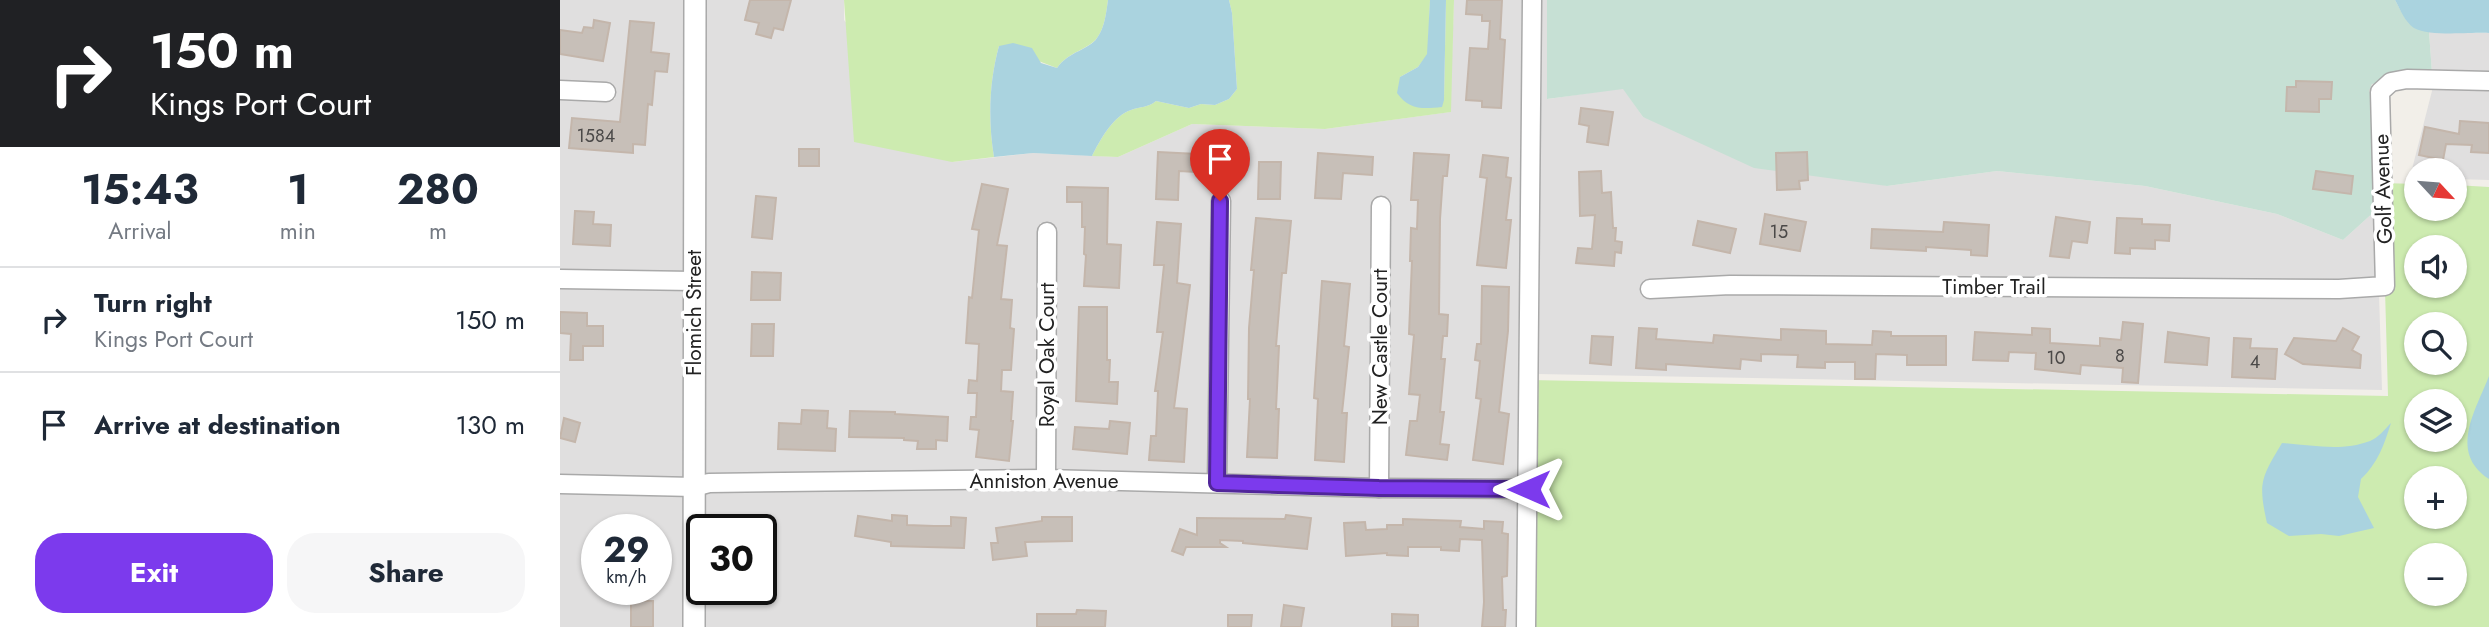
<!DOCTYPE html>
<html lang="en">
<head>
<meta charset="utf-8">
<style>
  :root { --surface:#fff; --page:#f6f6f7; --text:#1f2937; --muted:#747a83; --line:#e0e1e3; --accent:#7c3aed }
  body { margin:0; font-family:Jost,sans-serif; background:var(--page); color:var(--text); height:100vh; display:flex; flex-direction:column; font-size:26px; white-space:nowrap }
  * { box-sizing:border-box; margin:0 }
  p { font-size:23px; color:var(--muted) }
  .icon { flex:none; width:38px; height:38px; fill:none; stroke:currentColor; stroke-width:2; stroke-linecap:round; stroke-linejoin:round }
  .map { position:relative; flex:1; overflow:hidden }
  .drawer { display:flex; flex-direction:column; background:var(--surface); width:560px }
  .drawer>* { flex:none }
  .guide { background:#202124; color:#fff; overflow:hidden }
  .needle { width:46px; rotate:116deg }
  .controls { position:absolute; left:1844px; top:158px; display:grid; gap:14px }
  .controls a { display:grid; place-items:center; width:63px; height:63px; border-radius:50%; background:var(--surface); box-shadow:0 2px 5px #0004; font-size:35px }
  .speed { position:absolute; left:21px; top:514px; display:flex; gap:14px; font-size:35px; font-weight:700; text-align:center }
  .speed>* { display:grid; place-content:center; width:91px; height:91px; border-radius:50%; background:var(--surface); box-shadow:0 2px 5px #0004; line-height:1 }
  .speed small { font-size:18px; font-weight:400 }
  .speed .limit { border:4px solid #111; border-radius:10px; background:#fff; color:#111 }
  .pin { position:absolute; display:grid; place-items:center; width:60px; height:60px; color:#fff; margin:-72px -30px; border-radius:50% 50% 50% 0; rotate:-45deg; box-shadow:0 0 7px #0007 }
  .pin .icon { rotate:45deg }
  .me { position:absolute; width:77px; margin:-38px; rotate:270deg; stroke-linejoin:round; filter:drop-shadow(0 0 5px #0008) }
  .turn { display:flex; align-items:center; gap:24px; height:147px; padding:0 35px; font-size:32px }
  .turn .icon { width:91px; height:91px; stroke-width:2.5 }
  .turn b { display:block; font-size:49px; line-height:60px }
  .eta { display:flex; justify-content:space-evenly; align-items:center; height:119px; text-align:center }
  .eta b { font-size:42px; font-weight:700; line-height:49px }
  .primary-button { display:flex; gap:14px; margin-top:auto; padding:14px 35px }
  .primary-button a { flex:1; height:80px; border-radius:28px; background:var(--accent); color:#fff; font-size:28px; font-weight:700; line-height:80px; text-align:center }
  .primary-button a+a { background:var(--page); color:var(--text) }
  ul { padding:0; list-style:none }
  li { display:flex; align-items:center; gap:21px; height:105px; padding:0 35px; border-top:2px solid var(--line) }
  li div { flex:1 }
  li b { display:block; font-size:26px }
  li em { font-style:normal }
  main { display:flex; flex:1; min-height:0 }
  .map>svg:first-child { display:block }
  .residential { fill:#e0dfdf; fill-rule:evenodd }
  .grass { fill:#cdebb0; fill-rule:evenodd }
  .wetland { fill:#c6e0d4 }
  .water { fill:#aad3df }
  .building { fill:#c7bfb8; stroke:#c4b6ab; stroke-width:2 }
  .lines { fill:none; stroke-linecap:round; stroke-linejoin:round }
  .minor-casing { stroke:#a9a9a9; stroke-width:21 }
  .tertiary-casing { stroke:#a9a9a9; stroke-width:24 }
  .minor { stroke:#fff; stroke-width:18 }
  .tertiary { stroke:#fff; stroke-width:21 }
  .route-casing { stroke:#51269a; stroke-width:18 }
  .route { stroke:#7c3aed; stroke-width:12 }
  .labels { text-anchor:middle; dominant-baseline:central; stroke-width:7; stroke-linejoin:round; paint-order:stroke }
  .number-label { font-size:18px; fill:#4b4948 }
  .street-label { font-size:21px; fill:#222; stroke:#fff }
</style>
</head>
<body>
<main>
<section class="drawer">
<div class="guide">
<div class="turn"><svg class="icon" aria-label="right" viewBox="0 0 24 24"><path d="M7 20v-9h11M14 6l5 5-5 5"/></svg><div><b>150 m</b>Kings Port Court</div></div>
</div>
<div class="eta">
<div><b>15:43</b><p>Arrival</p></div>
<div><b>1</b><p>min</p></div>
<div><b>280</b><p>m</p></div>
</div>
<ul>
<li><svg class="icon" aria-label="right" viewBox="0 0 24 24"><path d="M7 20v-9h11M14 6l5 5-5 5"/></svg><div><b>Turn right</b><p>Kings Port Court</p></div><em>150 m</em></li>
<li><svg class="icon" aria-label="arrive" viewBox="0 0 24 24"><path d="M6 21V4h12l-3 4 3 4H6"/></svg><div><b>Arrive at destination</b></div><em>130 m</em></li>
</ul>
<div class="primary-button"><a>Exit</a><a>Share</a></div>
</section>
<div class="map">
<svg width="1929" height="627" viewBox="0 0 1929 627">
  <rect width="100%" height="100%" fill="#f2efe9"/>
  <g class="residential">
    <path d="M0 0H127L125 273 0 271V98L55 99 53 85 0 83Z"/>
    <path d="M145 0H284V20L392 162 473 153 558 157 632 124 765 129 890 112 894 0H964L961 482 827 481 829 200 813 198 811 481 665 476 669 195 653 193 649 476 494 472 495 225 480 223 478 472 142 477Z"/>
    <path d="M980 0H987L988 99 1063 88 1083 117 1327 186 1437 171 1585 186 1717 214 1783 240 1815 211 1817 280 1170 278 1082 282 1084 297 1171 293 1819 294 1822 390 977 374Z"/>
    <path d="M1869 32 1929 33V74L1872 73Z"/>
    <path d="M1873 87 1929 89V180L1895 179V170H1857V178L1850 177Z"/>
    <path d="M0 286 126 288V479L0 477Z"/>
    <path d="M487 486 961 497 958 627H142V590H201V530H142V494L150 491Z"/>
    <path d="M0 491 126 494V627H0ZM37 530H96V590H37Z"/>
  </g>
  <g class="grass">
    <path d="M284 0H548C546 13 545 27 537 38 528 50 509 51 497 68L439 46C429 82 428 121 434 157L392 162 294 142Z"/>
    <path d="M669 0H870L868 54 858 67 840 77 884 99 886 0H894L891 112 765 129 632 124 558 157 532 156C540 140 553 116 571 110 581 106 588 108 596 101L629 108 641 104 655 105 669 99 677 89 672 13Z"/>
    <path d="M1822 183 1857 184V208H1895V185L1929 187V627H966L969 380 1828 396ZM1857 247H1895V285H1857ZM1857 324H1895V362H1857ZM1857 401H1895V439H1857ZM1857 478H1895V516H1857ZM1857 555H1895V593H1857Z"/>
  </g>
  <path class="wetland" d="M987 0H1835C1844 17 1850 27 1869 32L1872 73 1812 84 1809 91 1812 94 1815 211 1783 240 1717 214 1585 186 1437 171 1327 186 1194 168 1083 117 1063 89 987 99Z"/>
  <g class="water">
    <path d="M548 0H669L672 13 677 89 669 99 655 105 641 104 629 108 596 101C588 108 581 106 571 110 553 116 540 140 532 156L473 153 434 157C428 121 429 82 439 46L453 43 472 48 481 63 497 68C509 51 529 50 537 38 545 27 546 13 548 0Z"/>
    <path d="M870 0H886L884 100 882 107C862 109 849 110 837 93L840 77 858 67 867 54Z"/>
    <path d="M1835 0H1929V33C1911 32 1870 37 1854 28 1845 22 1840 9 1835 0Z"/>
    <path d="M1929 376V479C1888 452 1916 410 1929 376Z"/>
    <path d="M1831 423C1824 445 1818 463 1801 479L1798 497 1814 528 1779 536 1761 534 1729 536 1707 523C1698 483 1701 478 1722 443 1752 445 1781 452 1810 441 1818 438 1825 429 1831 423Z"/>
  </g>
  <g class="building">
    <path d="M190 0H231L223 30 214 28 211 38 196 34 199 23 185 20Z"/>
    <path d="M907 0H942L940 39 945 40 941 108 922 107V101L906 100 910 48 928 49 930 21H922V15L906 14Z"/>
    <path d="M34 20 50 23 43 61 0 54V30L22 33 24 27 33 28Z"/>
    <path d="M70 21 94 23 91 52 109 54 107 72 95 71 92 105 88 104 85 145 73 144V153L9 148 12 118 60 122Z"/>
    <path d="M1736 81 1772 82 1771 99H1759V112L1726 111 1727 87H1736Z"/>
    <path d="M1021 108 1053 112 1048 145 1027 142 1029 126 1019 124Z"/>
    <path d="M1900 121 1929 123V153L1911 152 1912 145 1886 144 1883 160 1859 155 1865 127 1899 134Z"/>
    <rect x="239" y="149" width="20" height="17"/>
    <path d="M598 152 637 154 636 172 619 171 618 200 596 199Z"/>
    <path d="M1247 152 1248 180 1239 181 1240 189 1217 190 1216 153Z"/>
    <path d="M758 153 813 157 812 175 783 173 781 199 755 198Z"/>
    <path d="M854 153 889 155 887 176H883L880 219 879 314 888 315 887 336H883L881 359H885L880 412H884L880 444 889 445 887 460 846 455 850 421H857L860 395 849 394 854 335 849 334 852 261H850L851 228 857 229 858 200H851Z"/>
    <path d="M923 155 948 158 946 177 951 178 946 220H951L946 268 917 265 927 178 920 177Z"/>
    <path d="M699 162H721L720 199H698Z"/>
    <path d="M1041 171 1042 193 1051 192 1053 228H1056L1055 241 1062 242 1061 253 1055 252 1054 266 1016 263 1018 248 1032 249 1035 215 1020 216 1019 172Z"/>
    <path d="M1756 171 1793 176 1791 194 1753 189Z"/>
    <path d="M422 184 448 189 437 245 447 246 441 299 452 300 450 328 454 329 451 370H442L441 391 453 392 451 421H453L449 461 416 457 419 430 410 429 411 417H416L417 393H408L409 380 417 381 419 344 406 343 409 297 412 298 419 230 412 229Z"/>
    <path d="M507 187 548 188 547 244 561 245 559 288 524 286 526 255 524 254 525 227H522V202H507Z"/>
    <path d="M196 196 216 198 212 239 192 237Z"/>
    <path d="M15 211 34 212 33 224 51 225 50 246 13 244Z"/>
    <path d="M1205 214 1246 222 1240 251 1200 244Z"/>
    <path d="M1496 217 1530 222 1527 243 1512 241 1509 258 1490 256Z"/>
    <path d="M696 218 731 221 726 273H722L716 346H719L716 409H719L717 458 687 457 690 399H688L689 328 694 270H691Z"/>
    <path d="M1557 218 1582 219V224L1610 225 1609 241 1595 240V249L1570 248V254L1555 253Z"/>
    <path d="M1138 221 1176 229 1170 253 1133 245Z"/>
    <path d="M597 222 621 224 617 283 630 285 614 408 627 409 624 462 589 460 591 436H596L598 391H595L603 332H597L604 265H594Z"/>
    <path d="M1384 222 1429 225 1427 256 1411 255V250L1366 247V251L1311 248 1312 229 1383 232Z"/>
    <path d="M192 272 221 273 220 300H191Z"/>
    <path d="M762 281 790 284 784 346 789 347 782 413H787L784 462 755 460 758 399 754 398Z"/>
    <path d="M922 286 949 287 948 331 939 412 949 414 943 464 913 460 921 399 916 398 920 361 915 360 917 344H921Z"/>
    <path d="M519 307H547V360H550L549 382H558L557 404 516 401Z"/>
    <path d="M0 312 27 313V326H43V346H23V360H10L11 334 0 333Z"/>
    <path d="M1563 322 1583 324 1578 383 1562 382 1563 368 1521 365 1520 374 1475 369 1476 353 1449 352 1448 361 1413 360 1415 332 1472 335V328L1490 329V343L1540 346V338L1561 340Z"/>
    <path d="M192 324H214L213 356H191Z"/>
    <path d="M1079 328 1097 329 1096 339 1153 343 1154 335 1221 340V329L1266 331V344L1312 345 1313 331 1331 332V336H1386V365H1347V355L1316 354 1315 379H1295V362H1265V368L1237 367 1238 355 1201 354V361L1181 359 1180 369 1106 364V370L1076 368Z"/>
    <path d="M1783 328 1799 337 1792 350 1801 355 1800 368 1743 364 1725 354 1734 338 1776 341Z"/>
    <path d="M1608 332 1649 338 1647 365 1605 362Z"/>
    <path d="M1032 336 1053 337 1051 365 1030 363Z"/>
    <path d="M1674 338 1691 339 1690 348 1717 349 1715 379 1672 377Z"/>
    <path d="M242 410 268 411 267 428 276 429 275 451 218 449 219 423 241 424Z"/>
    <path d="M290 411 335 412V414L388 417 387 441 376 440V449H357L358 441 344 440V438L289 437Z"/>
    <path d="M4 418 20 423 15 442 0 438Z"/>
    <path d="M550 421 570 423 567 454 513 449 515 427 549 429Z"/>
    <path d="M332 515 347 516V525L374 526H391V517L406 518 404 548 331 546V542L295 536 298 516 332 521Z"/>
    <path d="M726 515 751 518 747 549 683 543V541L660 540V543L666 547H626L623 555 612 551 620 529 637 535V518L725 519Z"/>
    <path d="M482 517H512V541L465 542 467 556 433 560 431 543H438L436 528 482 521Z"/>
    <path d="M180 518 197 520 196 530H178Z"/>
    <path d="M843 519 901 521 900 527 924 529V521L943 522 942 533 948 534 947 576 942 577 943 610H946L945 627H922L924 602 922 540 900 539 899 551 881 550V547H848V556L827 555V553L786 556 784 523 805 522 806 530 827 529V525H843Z"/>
    <path d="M71 590H85L81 601H93V627H71Z"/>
    <path d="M724 605 744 608 741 627H721Z"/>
    <path d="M517 610 546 611 545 627H477V614H516Z"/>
    <path d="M832 614 858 615V627H832Z"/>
    <path d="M668 615H692L691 627H668Z"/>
  </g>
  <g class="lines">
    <g class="minor-casing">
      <g id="minor">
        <path d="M0 90 46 92"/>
        <path d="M0 279 133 281"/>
        <path d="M1090 289 1170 285 1779 289 1825 286 1820 92 1831 82 1847 79 1929 81"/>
        <path d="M486 479 487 232"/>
        <path d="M657 483 661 201"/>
        <path d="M0 484 134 487 149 483 486 479 819 488 969 489"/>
        <path d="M819 488 821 206"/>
        <path d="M966 627 972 0"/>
      </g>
    </g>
    <g class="tertiary-casing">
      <path id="tertiary" d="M134 627 135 0"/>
    </g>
    <use href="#minor" class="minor"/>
    <use href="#tertiary" class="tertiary"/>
  </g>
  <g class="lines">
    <g class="route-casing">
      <path id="route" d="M660 201 657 483 819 488 969 489"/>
    </g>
    <use href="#route" class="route"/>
  </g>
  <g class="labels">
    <g class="number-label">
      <text x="36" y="136">1584</text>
      <text x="1219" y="232">15</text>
      <text x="1560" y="356">8</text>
      <text x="1496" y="358">10</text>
      <text x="1695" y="362">4</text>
    </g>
    <g class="street-label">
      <text transform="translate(1823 189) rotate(-92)">Golf Avenue</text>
      <text x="1434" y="287">Timber Trail</text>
      <text transform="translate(134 313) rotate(-90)">Flomich Street</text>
      <text transform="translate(820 347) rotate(-90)">New Castle Court</text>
      <text transform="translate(487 355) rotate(-90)">Royal Oak Court</text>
      <text x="484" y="481">Anniston Avenue</text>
    </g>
  </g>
</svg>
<div class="controls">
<a><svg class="needle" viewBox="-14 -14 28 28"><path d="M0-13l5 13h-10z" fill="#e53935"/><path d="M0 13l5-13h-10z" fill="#747a83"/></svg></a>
<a><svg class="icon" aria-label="sound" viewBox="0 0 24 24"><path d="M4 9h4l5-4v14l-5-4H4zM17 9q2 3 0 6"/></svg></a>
<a><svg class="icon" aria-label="search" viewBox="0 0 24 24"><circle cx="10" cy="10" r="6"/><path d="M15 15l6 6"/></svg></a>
<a><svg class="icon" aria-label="layers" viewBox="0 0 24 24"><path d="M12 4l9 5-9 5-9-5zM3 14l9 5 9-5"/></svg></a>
<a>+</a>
<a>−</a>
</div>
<div class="speed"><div>29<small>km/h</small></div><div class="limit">30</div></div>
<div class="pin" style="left:660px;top:201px;background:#d93025"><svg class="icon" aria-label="arrive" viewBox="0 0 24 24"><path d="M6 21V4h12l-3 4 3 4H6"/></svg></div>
<svg class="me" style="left:969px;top:489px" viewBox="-20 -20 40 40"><path d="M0-17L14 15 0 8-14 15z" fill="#7c3aed" stroke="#fff" stroke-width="4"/></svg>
</div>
</main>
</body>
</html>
